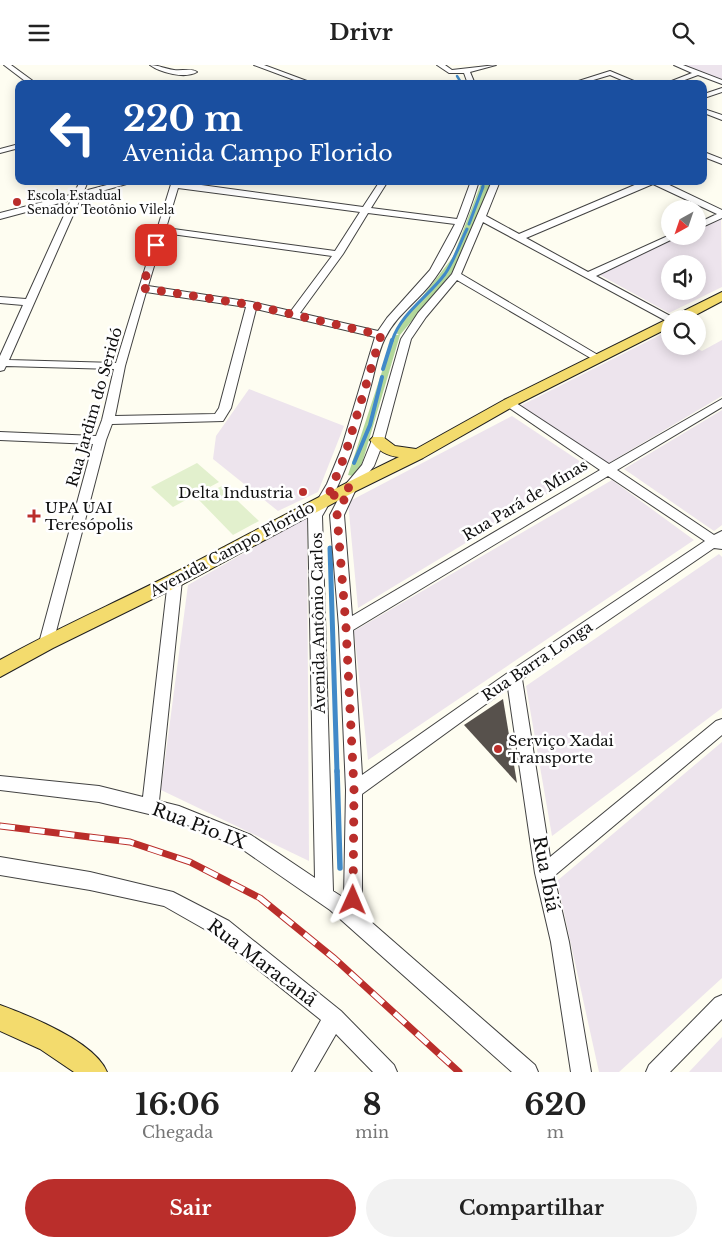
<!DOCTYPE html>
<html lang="pt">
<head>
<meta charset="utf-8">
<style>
  :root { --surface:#fff; --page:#f2f2f2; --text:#222; --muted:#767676; --accent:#ba2e2b }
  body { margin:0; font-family:"Libre Baskerville",serif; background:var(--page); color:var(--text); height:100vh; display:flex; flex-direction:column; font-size:19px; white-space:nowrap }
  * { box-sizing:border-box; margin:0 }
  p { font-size:16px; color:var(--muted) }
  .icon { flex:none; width:28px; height:28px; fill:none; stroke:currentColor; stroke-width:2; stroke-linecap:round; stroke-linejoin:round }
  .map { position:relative; height:1007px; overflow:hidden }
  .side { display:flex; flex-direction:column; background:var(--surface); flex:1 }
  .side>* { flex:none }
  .guide { position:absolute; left:15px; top:15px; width:692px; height:105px; border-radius:10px; box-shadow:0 2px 12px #0003; background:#1a4fa0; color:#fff; overflow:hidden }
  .needle { width:32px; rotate:220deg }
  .tools { position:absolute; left:661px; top:135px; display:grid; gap:10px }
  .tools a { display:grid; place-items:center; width:45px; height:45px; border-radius:50%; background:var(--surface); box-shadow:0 2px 12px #0003; font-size:25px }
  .pin { position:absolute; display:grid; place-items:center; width:42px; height:42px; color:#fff; margin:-21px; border-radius:10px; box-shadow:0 2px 8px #0006 }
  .me { position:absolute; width:55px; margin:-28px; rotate:1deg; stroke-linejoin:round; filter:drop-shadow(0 0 4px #0008) }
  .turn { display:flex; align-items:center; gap:18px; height:105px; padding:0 25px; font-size:22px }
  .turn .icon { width:65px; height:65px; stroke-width:2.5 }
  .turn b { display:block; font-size:35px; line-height:42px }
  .eta { display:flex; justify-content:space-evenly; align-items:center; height:85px; text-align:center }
  .eta b { font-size:30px; font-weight:700; line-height:35px }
  .action { display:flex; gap:10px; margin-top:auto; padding:10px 25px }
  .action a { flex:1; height:58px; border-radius:30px; background:var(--accent); color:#fff; font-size:20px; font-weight:700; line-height:58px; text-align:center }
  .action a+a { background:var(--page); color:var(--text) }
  header { display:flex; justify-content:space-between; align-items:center; height:65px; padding:0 25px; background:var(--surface); font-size:22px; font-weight:700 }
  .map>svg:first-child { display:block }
  .industrial { fill:#ede4ed; fill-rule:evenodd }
  .forest { fill:#b3d89b }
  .pitch { fill:#e2f0cd }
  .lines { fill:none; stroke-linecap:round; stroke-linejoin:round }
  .stream-far4 { stroke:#418ac8; stroke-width:2.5 }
  .stream-far3 { stroke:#418ac8; stroke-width:3 }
  .stream-far2 { stroke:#418ac8; stroke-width:4 }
  .stream-far1 { stroke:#418ac8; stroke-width:5 }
  .stream { stroke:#418ac8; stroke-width:5.5 }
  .building { fill:#57514c }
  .minor-casing { stroke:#424242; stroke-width:2 }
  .major-casing { stroke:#202020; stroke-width:2 }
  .minor { fill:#fff; fill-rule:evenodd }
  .major { fill:#f3db6d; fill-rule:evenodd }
  .rail-casing { stroke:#ba2e2b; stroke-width:7 }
  .rail { stroke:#fff; stroke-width:5; stroke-dasharray:15; stroke-linecap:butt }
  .route { stroke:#ba2e2b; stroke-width:9; stroke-dasharray:0 16.2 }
  .poi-dot { fill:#ba2e2b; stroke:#fff; stroke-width:2 }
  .labels { text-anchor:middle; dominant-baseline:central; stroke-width:5; stroke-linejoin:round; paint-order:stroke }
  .far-poi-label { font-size:12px; fill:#0f0f0f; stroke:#fff; text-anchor:start }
  .street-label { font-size:15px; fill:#0f0f0f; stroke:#fff }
  .poi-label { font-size:15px; fill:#0f0f0f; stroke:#fff; text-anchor:start }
  .near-street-label { font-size:18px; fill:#0f0f0f; stroke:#fff }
</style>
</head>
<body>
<header><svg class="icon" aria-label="menu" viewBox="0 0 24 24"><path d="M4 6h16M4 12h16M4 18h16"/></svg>Drivr<svg class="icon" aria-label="search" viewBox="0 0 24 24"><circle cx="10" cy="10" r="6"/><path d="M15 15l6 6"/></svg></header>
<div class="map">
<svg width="722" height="1007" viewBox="0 0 722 1007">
  <rect width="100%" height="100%" fill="#fefdf1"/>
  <g class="industrial">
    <path d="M684 0H722V15Z"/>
    <path d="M721 150 722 222 669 248 600 210 678 171H698V162ZM670 199H698V226H670Z"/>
    <path d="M664 268 670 271V281H692L702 286 722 275V331L607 399 520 341Z"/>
    <path d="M249 324 344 361 318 427 278 446 213 394 216 371Z"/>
    <path d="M722 345V460L714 466 624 404Z"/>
    <path d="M512 351 590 403 358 543 348 437Z"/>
    <path d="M612 415 694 475 368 695 354 566Z"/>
    <path d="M307 452 309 796 161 725 188 520Z"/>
    <path d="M719 489 722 492V643L552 771 526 621Z"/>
    <path d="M722 677V913L619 1007H599L557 816Z"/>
    <path d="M722 972V1007H689Z"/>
  </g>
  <path class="forest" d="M482 116H491L464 193 400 270 358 412 348 410 394 270H399L395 267 453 192Z"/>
  <g class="pitch">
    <path d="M197 398 219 417 173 442 151 422Z"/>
    <path d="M222 421 259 456 233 470 197 433Z"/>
  </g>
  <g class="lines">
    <g class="stream-far4">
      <path d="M457 11 462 19"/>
      <path d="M482 123 485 116"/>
    </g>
    <g class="stream-far3">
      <path d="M469 159 483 122"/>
      <path d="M392 276C401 248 428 232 445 209 454 196 460 178 467 164"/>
    </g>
    <g class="stream-far2">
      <path d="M383 304 392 275"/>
      <path d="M354 398 370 360 382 312"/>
    </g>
    <path class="stream-far1" d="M330 483 337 707"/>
    <path class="stream" d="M337 706 340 803"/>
  </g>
  <path class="building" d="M503 634 517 718 464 660Z"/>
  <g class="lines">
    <g class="minor-casing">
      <g id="minor">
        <path d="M4 0H11L37 19H29Z"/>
        <path d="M150 0C159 0 165 4 174 5 182 6 191 3 197 7 185 14 161 8 150 0Z"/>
        <path d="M254 0H264L315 19H305Z"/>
        <path d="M437 0H445L452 5 496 0 470 7 475 19H468L464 8H449Z"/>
        <path d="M674 0H683L722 15V19L698 10 674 19H664L692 8Z"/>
        <path d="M610 6 641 19H631L610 10 580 19H569Z"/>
        <path d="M722 23V27L704 33V29Z"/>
        <path d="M704 44 722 50V55L704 48Z"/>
        <path d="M19 79V83L0 88V84Z"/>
        <path d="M704 87 722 94V99L704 92Z"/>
        <path d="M80 116H88L84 126 122 116H137L81 132 9 295 116 298 172 116 363 142 380 116H388L371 143 457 154 471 116H479C467 154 454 190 429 221 414 239 395 252 385 273 377 289 375 307 370 324 358 369 346 411 322 451L333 826 344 833 346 725 339 562 330 450 346 419 362 400 372 375 401 274 418 248 452 209 492 116H500L486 151 519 169 644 116H661L722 145V153L698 164V158L717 149 653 119 526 173 588 207 670 170 679 171 596 211 674 253 670 254V258L483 157 461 209 603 293 602 295H594L457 215 426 252 411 274 384 375 374 401 356 424 344 450 352 551 600 405 505 340 503 338 505 336H513L609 399 722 334V342L617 405 714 470 722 466V484L714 483 522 614 550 792 716 656 722 654V670L554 811 569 877 591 1007H571L551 877 535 808 508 623 362 729V849L535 1000 538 1007H512L330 845 239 782 178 756 99 737 0 725V711L99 721 143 732 168 515 170 511 175 510 180 511 182 515 159 736 179 741 251 770 315 813 308 451 327 419 341 385 375 272 256 244 231 343 223 356 112 359 106 375 53 578 51 582 46 584 41 582 39 578 93 379 0 375V367L96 371 102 355 114 304 6 301 4 305 0 306V291L23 240 0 238V232L26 234 71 135 0 154V148L74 129ZM178 123 360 147 335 186 166 163ZM368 148 455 159 430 205 387 253 378 266 300 248 343 189ZM164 168 332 191 291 246 252 237 148 221ZM146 227 246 242 219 343 215 349 115 351 125 301ZM608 411 705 476 509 607 362 710 353 565Z"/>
        <path d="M0 792 90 807 173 827 229 856 341 946 394 1000 397 1007H373L336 969 314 1007H292L321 955 215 870 164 841 90 825 0 810Z"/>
        <path d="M722 930V954L670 1007H646L649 1000 715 933Z"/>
      </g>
    </g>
    <g class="major-casing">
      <g id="major">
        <path d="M722 227V236L688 254H670V262L514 341 423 393 356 426 181 520 53 583 0 612V595C55 564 113 539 170 510 246 471 322 429 399 392 387 391 378 386 370 375L373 372H383L395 381 416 384 504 335Z"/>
        <path d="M0 940C30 951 95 977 107 1007H74L40 984 0 966Z"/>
      </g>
    </g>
    <use href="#minor" class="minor"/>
    <use href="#major" class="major"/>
    <g class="rail-casing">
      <path id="rail" d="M0 761 130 777 190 797 260 833 335 894 459 1007"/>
    </g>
    <use href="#rail" class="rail"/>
  </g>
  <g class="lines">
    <path class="route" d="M156 180 142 223 252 240 381 270 345 390 327 434 350 422 337 450 346 562 354 724 353 835"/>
  </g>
  <g class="poi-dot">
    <circle cx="17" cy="137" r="5"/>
    <circle cx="303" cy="427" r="5"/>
    <path d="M31.5 443.5h5v5h5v5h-5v5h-5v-5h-5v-5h5z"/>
    <circle cx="498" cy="684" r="5"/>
  </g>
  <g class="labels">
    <g class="far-poi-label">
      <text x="27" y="130">Escola Estadual<tspan x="27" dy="14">Senador Teotônio Vilela</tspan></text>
    </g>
    <g class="street-label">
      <text transform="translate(94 342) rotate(-74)">Rua Jardim do Seridó</text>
      <text transform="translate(525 435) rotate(-31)">Rua Pará de Minas</text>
      <text transform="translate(232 484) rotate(-28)">Avenida Campo Florido</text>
      <text transform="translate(318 558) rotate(-91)">Avenida Antônio Carlos</text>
      <text transform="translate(537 596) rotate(-34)">Rua Barra Longa</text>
    </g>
    <g class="poi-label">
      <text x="293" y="427" text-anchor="end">Delta Industria</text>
      <text x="45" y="442">UPA UAI<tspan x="45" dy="17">Teresópolis</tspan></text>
      <text x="508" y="675">Serviço Xadai<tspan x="508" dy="17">Transporte</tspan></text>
    </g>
    <g class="near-street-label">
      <text transform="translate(199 761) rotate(21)">Rua Pio IX</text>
      <text transform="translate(546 809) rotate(79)">Rua Ibiá</text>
      <text transform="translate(262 898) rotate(37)">Rua Maracanã</text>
    </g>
  </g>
</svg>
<div class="tools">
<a><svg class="needle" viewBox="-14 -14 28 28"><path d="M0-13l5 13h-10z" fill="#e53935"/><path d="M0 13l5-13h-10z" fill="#767676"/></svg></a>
<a><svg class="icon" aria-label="sound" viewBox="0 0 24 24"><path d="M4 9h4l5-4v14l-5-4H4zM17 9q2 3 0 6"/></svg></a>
<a><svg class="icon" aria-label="search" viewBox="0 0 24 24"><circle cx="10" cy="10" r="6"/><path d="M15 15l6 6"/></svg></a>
</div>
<div class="pin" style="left:156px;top:180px;background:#d93025"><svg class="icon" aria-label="arrive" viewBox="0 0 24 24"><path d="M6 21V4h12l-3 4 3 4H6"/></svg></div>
<svg class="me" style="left:353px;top:835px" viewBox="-20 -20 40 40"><path d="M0-17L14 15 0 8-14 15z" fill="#ba2e2b" stroke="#fff" stroke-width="4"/></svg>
<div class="guide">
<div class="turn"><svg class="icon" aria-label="left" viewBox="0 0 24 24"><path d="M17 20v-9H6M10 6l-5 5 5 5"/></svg><div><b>220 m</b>Avenida Campo Florido</div></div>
</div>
</div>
<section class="side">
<div class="eta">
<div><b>16:06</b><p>Chegada</p></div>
<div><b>8</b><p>min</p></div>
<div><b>620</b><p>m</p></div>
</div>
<div class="action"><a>Sair</a><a>Compartilhar</a></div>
</section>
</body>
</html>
